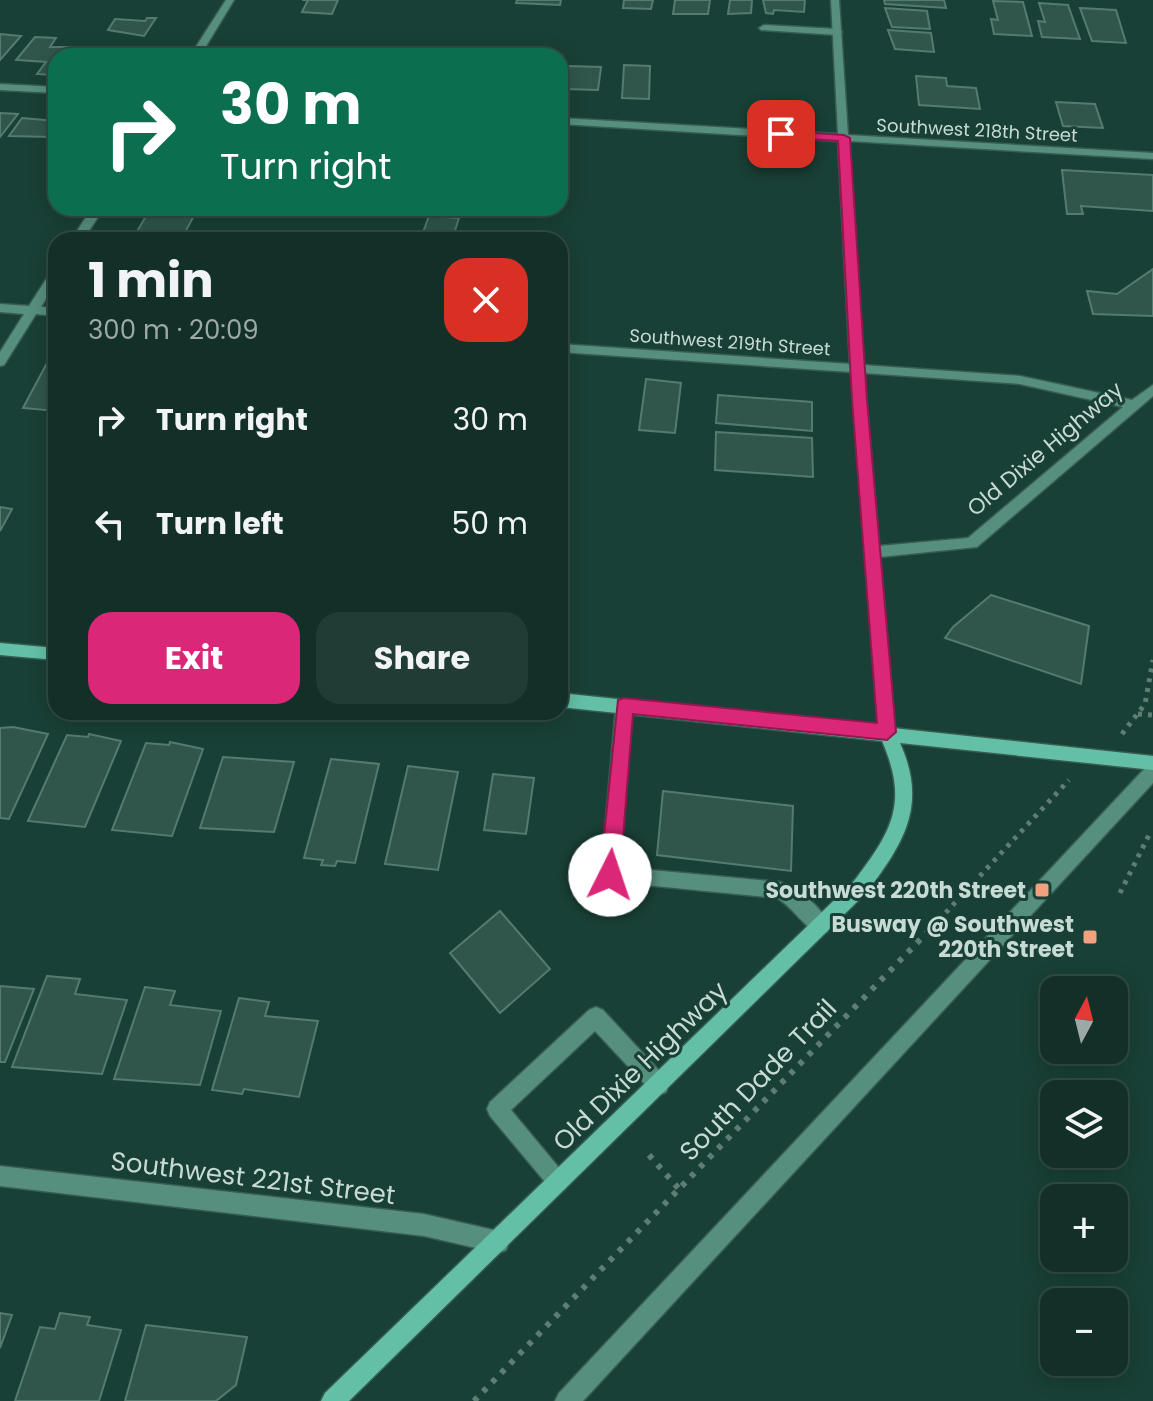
<!DOCTYPE html>
<html lang="en">
<head>
<meta charset="utf-8">
<style>
  :root { --surface:#133028; --page:#203c34; --text:#f1f3f6; --muted:#9da9a8; --line:#324b45; --accent:#db2777 }
  body { margin:0; font-family:Poppins,sans-serif; background:var(--page); color:var(--text); height:100vh; display:flex; flex-direction:column; font-size:30px; white-space:nowrap }
  * { box-sizing:border-box; margin:0 }
  p { font-size:26px; color:var(--muted) }
  .icon { flex:none; width:44px; height:44px; fill:none; stroke:currentColor; stroke-width:2; stroke-linecap:round; stroke-linejoin:round }
  .map { position:relative; flex:1; overflow:hidden }
  .sheet { position:absolute; left:48px; top:232px; width:520px; height:488px; display:flex; flex-direction:column; background:var(--surface); border-radius:24px; box-shadow:0 4px 20px #0003,0 0 0 2px var(--line) }
  .sheet>* { flex:none }
  .hud { position:absolute; left:48px; top:48px; width:520px; height:168px; border-radius:24px; box-shadow:0 4px 20px #0003,0 0 0 2px var(--line); background:#0b6e4f; color:#fff; overflow:hidden }
  .needle { width:52px; rotate:7deg }
  .tools { position:absolute; left:1040px; top:976px; display:grid; gap:16px }
  .tools a { display:grid; place-items:center; width:88px; height:88px; border-radius:16px; background:var(--surface); box-shadow:0 4px 20px #0003,0 0 0 2px var(--line); font-size:40px }
  .pin { position:absolute; display:grid; place-items:center; width:68px; height:68px; color:#fff; margin:-34px; border-radius:16px; box-shadow:0 4px 12px #0006 }
  .me { position:absolute; width:88px; margin:-44px; rotate:4deg; stroke-linejoin:round; filter:drop-shadow(0 0 6px #0008) }
  .turn { display:flex; align-items:center; gap:28px; height:168px; padding:0 40px; font-size:36px }
  .turn .icon { width:104px; height:104px; stroke-width:2.5 }
  .turn b { display:block; font-size:56px; line-height:68px }
  .round { display:grid; place-items:center; flex:none; width:84px; height:84px; border-radius:24px; background:var(--page) }
  .overview { display:flex; align-items:center; justify-content:space-between; height:136px; padding:0 40px }
  h1 { font-size:48px; font-weight:700; line-height:60px }
  .action { display:flex; gap:16px; margin-top:auto; padding:16px 40px }
  .action a { flex:1; height:92px; border-radius:24px; background:var(--accent); color:#fff; font-size:32px; font-weight:700; line-height:92px; text-align:center }
  .action a+a { background:var(--page); color:var(--text) }
  ul { padding:0; list-style:none }
  li { display:flex; align-items:center; gap:24px; height:104px; padding:0 40px }
  li div { flex:1 }
  li b { display:block; font-size:30px }
  li em { font-style:normal }
  .map>svg:first-child { display:block }
  .building { fill:#30564b; stroke:#547b6f; stroke-width:2 }
  .lines { fill:none; stroke-linecap:round; stroke-linejoin:round }
  .lane-casing { stroke:#385c52; stroke-width:3 }
  .street-casing { stroke:#385c52; stroke-width:3 }
  .secondary-casing { stroke:#385c52; stroke-width:3 }
  .path-far1 { stroke:#5e7d74; stroke-width:5; stroke-dasharray:4 6; stroke-linecap:butt }
  .path { stroke:#5e7d74; stroke-width:6; stroke-dasharray:5 8; stroke-linecap:butt }
  .lane { fill:#578f7f; fill-rule:evenodd }
  .street { fill:#578f7f; fill-rule:evenodd }
  .secondary { fill:#63c0a7; fill-rule:evenodd }
  .route { fill:#db2777; stroke:#8e194d; stroke-width:2 }
  .poi-dot { fill:#f1a17d; stroke:#194036; stroke-width:3 }
  .labels { text-anchor:middle; dominant-baseline:central; stroke-width:6; stroke-linejoin:round; paint-order:stroke }
  .far-street-label { font-size:18px; fill:#c7dbd4; stroke:#194036 }
  .street-label { font-size:22px; fill:#c7dbd4; stroke:#194036 }
  .poi-label { font-size:22px; font-weight:bold; fill:#c7dbd4; stroke:#194036; text-anchor:end }
  .near-street-label { font-size:26px; fill:#c7dbd4; stroke:#194036 }
</style>
</head>
<body>
<div class="map">
<svg width="1153" height="1401" viewBox="0 0 1153 1401">
  <rect width="100%" height="100%" fill="#194036"/>
  <g class="building">
    <path d="M302 0H338L332 14 302 12 308 0Z"/>
    <path d="M517 0H561L560 5 516 3Z"/>
    <path d="M624 0H653L651 9 623 8Z"/>
    <path d="M675 0H710L708 14H673Z"/>
    <path d="M730 0H752L751 13 728 14Z"/>
    <path d="M763 0H805L804 12 774 10 773 14 766 13Z"/>
    <path d="M884 0H944L946 8 885 4Z"/>
    <path d="M993 1 1023 2 1032 36 994 34 991 19 998 20Z"/>
    <path d="M1039 3 1068 5 1080 39 1042 37 1038 21 1045 22Z"/>
    <path d="M885 8 927 11 930 29 892 27Z"/>
    <path d="M1080 8 1116 10 1126 43 1092 41Z"/>
    <path d="M147 18H156L144 36 108 30 115 19 145 21Z"/>
    <path d="M888 30 931 33 934 52 895 49Z"/>
    <path d="M0 34 21 36 0 60Z"/>
    <path d="M35 37 56 38 50 47H68L62 56H56V67L51 75 37 74 46 62 16 60Z"/>
    <path d="M128 47H135L129 56H76L89 54 93 48 125 50Z"/>
    <path d="M624 65 650 66 649 99 622 98Z"/>
    <path d="M569 66 601 67 598 90 566 89Z"/>
    <path d="M916 76 946 78 947 86 976 88 980 109 919 105Z"/>
    <path d="M1056 102 1095 104 1103 128 1063 126Z"/>
    <path d="M0 113 18 114 0 137Z"/>
    <path d="M22 118 56 121V133L53 137 9 136Z"/>
    <path d="M1062 170 1153 175V211L1081 206 1083 214H1067Z"/>
    <path d="M170 208H198L181 240H132L149 211 168 213Z"/>
    <path d="M429 216 459 218 452 240 421 238Z"/>
    <path d="M1153 269V316L1093 314 1087 291 1117 294Z"/>
    <path d="M56 351V411L23 408 48 361Z"/>
    <path d="M646 379 681 383 675 433 639 430Z"/>
    <path d="M718 395 812 402V431L716 423Z"/>
    <path d="M716 432 812 438 813 477 715 470Z"/>
    <path d="M0 507 12 509 0 531Z"/>
    <path d="M991 595 1089 626 1081 684 945 638 953 627Z"/>
    <path d="M13 727 48 734 9 819 0 818V728Z"/>
    <path d="M89 734 121 741 85 827 28 821 67 735 88 737Z"/>
    <path d="M170 742 203 749 172 836 112 830 146 743 169 745Z"/>
    <path d="M223 757 294 762 274 832 200 828Z"/>
    <path d="M331 759 379 764 355 863 337 861 335 866 321 865 323 860 304 858Z"/>
    <path d="M408 766 458 772 438 870 385 864Z"/>
    <path d="M493 774 534 778 526 834 484 830Z"/>
    <path d="M663 791 793 806 791 871 657 855Z"/>
    <path d="M500 911 550 969 500 1013 450 953Z"/>
    <path d="M47 976 80 979 75 994 127 1000 102 1074 12 1067Z"/>
    <path d="M0 986 34 989 5 1062H0Z"/>
    <path d="M145 987 175 991 170 1005 221 1011 200 1085 114 1079Z"/>
    <path d="M239 998 269 1002 265 1016 318 1021 299 1097 244 1089 242 1094 212 1090Z"/>
    <path d="M0 1313 12 1315 0 1348Z"/>
    <path d="M60 1313 90 1317 87 1325 121 1330 99 1401H15L40 1327 55 1329Z"/>
    <path d="M146 1325 247 1337 236 1385 216 1401H125Z"/>
  </g>
  <g class="lines">
    <g class="lane-casing">
      <g id="lane">
        <path d="M764 25 837 29 842 32 837 35 761 30 759 28Z"/>
        <path d="M624 699 630 701 632 706 619 867 780 882C799 889 822 907 830 926L827 932 821 935C804 928 794 908 777 898L604 881 601 875 616 706 618 701Z"/>
        <path d="M1153 764V783L583 1401H555L559 1393 1147 766Z"/>
        <path d="M596 1007 603 1010 666 1078 669 1085 666 1092 659 1095 652 1092 595 1031 511 1110 565 1175 568 1182 565 1189 558 1192 551 1189 490 1116 487 1109 490 1102 589 1010Z"/>
      </g>
    </g>
    <g class="street-casing">
      <g id="street">
        <path d="M226 0H234L200 56H190Z"/>
        <path d="M831 0H839L848 135 1153 153V159L849 141 863 365 1020 376 1132 400 1153 385V396L977 547 880 557 895 732 893 737 887 739 881 737 879 732 851 372 560 352V344L850 364 838 141 560 124V118L838 134ZM864 373 1020 384 1123 407 968 538 879 546Z"/>
        <path d="M0 84 56 87V93L0 90Z"/>
        <path d="M92 208H104L83 240H71Z"/>
        <path d="M56 269V282L41 307 56 308V316L36 314 4 365 0 366V352L24 314 0 312V304L29 306 52 270Z"/>
        <path d="M0 1166 424 1214 498 1231 506 1234 509 1242 506 1250 498 1253 424 1236 0 1186Z"/>
      </g>
    </g>
    <g class="secondary-casing">
      <g id="secondary">
        <path d="M0 643 56 648V660L0 655Z"/>
        <path d="M560 693 881 727 887 725 893 728 1153 756V770L900 743C928 805 904 843 866 893L349 1401H321L325 1393 854 881C892 831 909 803 882 741L560 707Z"/>
      </g>
    </g>
    <g class="path-far1">
      <path d="M1138 714 1153 715"/>
      <path d="M1122 734 1145 704 1153 660"/>
      <path d="M1120 893 1149 835"/>
      <path d="M939 920 1069 780"/>
    </g>
    <g class="path">
      <path d="M649 1155 680 1190"/>
      <path d="M474 1401 941 918"/>
    </g>
    <use href="#lane" class="lane"/>
    <use href="#street" class="street"/>
    <use href="#secondary" class="secondary"/>
  </g>
  <path class="route" d="M781 131 844 135 850 138 867 400 896 732 887 740 633 714 620 875 617 881 610 884 603 881 600 875 618 700 624 698 877 723 852 400 838 141 777 137 775 134Z"/>
  <g class="poi-dot">
    <rect x="1034" y="882" width="16" height="16" rx="4"/>
    <rect x="1082" y="929" width="16" height="16" rx="4"/>
  </g>
  <g class="labels">
    <g class="far-street-label">
      <text transform="translate(977 130) rotate(3)">Southwest 218th Street</text>
      <text transform="translate(730 342) rotate(4)">Southwest 219th Street</text>
    </g>
    <g class="street-label">
      <text transform="translate(1045 449) rotate(-40)">Old Dixie Highway</text>
    </g>
    <g class="poi-label">
      <text x="1026" y="890">Southwest 220th Street</text>
      <text x="1074" y="924">Busway @ Southwest<tspan x="1074" dy="25">220th Street</tspan></text>
    </g>
    <g class="near-street-label">
      <text transform="translate(640 1066) rotate(-44)">Old Dixie Highway</text>
      <text transform="translate(758 1080) rotate(-46)">South Dade Trail</text>
      <text transform="translate(253 1178) rotate(7)">Southwest 221st Street</text>
    </g>
  </g>
</svg>
<div class="tools">
<a><svg class="needle" viewBox="-14 -14 28 28"><path d="M0-13l5 13h-10z" fill="#e53935"/><path d="M0 13l5-13h-10z" fill="#9da9a8"/></svg></a>
<a><svg class="icon" aria-label="layers" viewBox="0 0 24 24"><path d="M12 4l9 5-9 5-9-5zM3 14l9 5 9-5"/></svg></a>
<a>+</a>
<a>−</a>
</div>
<div class="pin" style="left:781px;top:134px;background:#d93025"><svg class="icon" aria-label="arrive" viewBox="0 0 24 24"><path d="M6 21V4h12l-3 4 3 4H6"/></svg></div>
<svg class="me" style="left:610px;top:875px" viewBox="-20 -20 40 40"><circle r="19" fill="#fff"/><path d="M0-13L10 11 0 6-10 11z" fill="#db2777"/></svg>
<div class="hud">
<div class="turn"><svg class="icon" aria-label="right" viewBox="0 0 24 24"><path d="M7 20v-9h11M14 6l5 5-5 5"/></svg><div><b>30 m</b>Turn right</div></div>
</div>
<section class="sheet">
<div class="overview"><div><h1>1 min</h1><p>300 m · 20:09</p></div><a class="round" style="background:#d93025;color:#fff"><svg class="icon" aria-label="close" viewBox="0 0 24 24"><path d="M6 6l12 12M18 6L6 18"/></svg></a></div>
<ul>
<li><svg class="icon" aria-label="right" viewBox="0 0 24 24"><path d="M7 20v-9h11M14 6l5 5-5 5"/></svg><div><b>Turn right</b></div><em>30 m</em></li>
<li><svg class="icon" aria-label="left" viewBox="0 0 24 24"><path d="M17 20v-9H6M10 6l-5 5 5 5"/></svg><div><b>Turn left</b></div><em>50 m</em></li>
</ul>
<div class="action"><a>Exit</a><a>Share</a></div>
</section>
</div>
</body>
</html>
